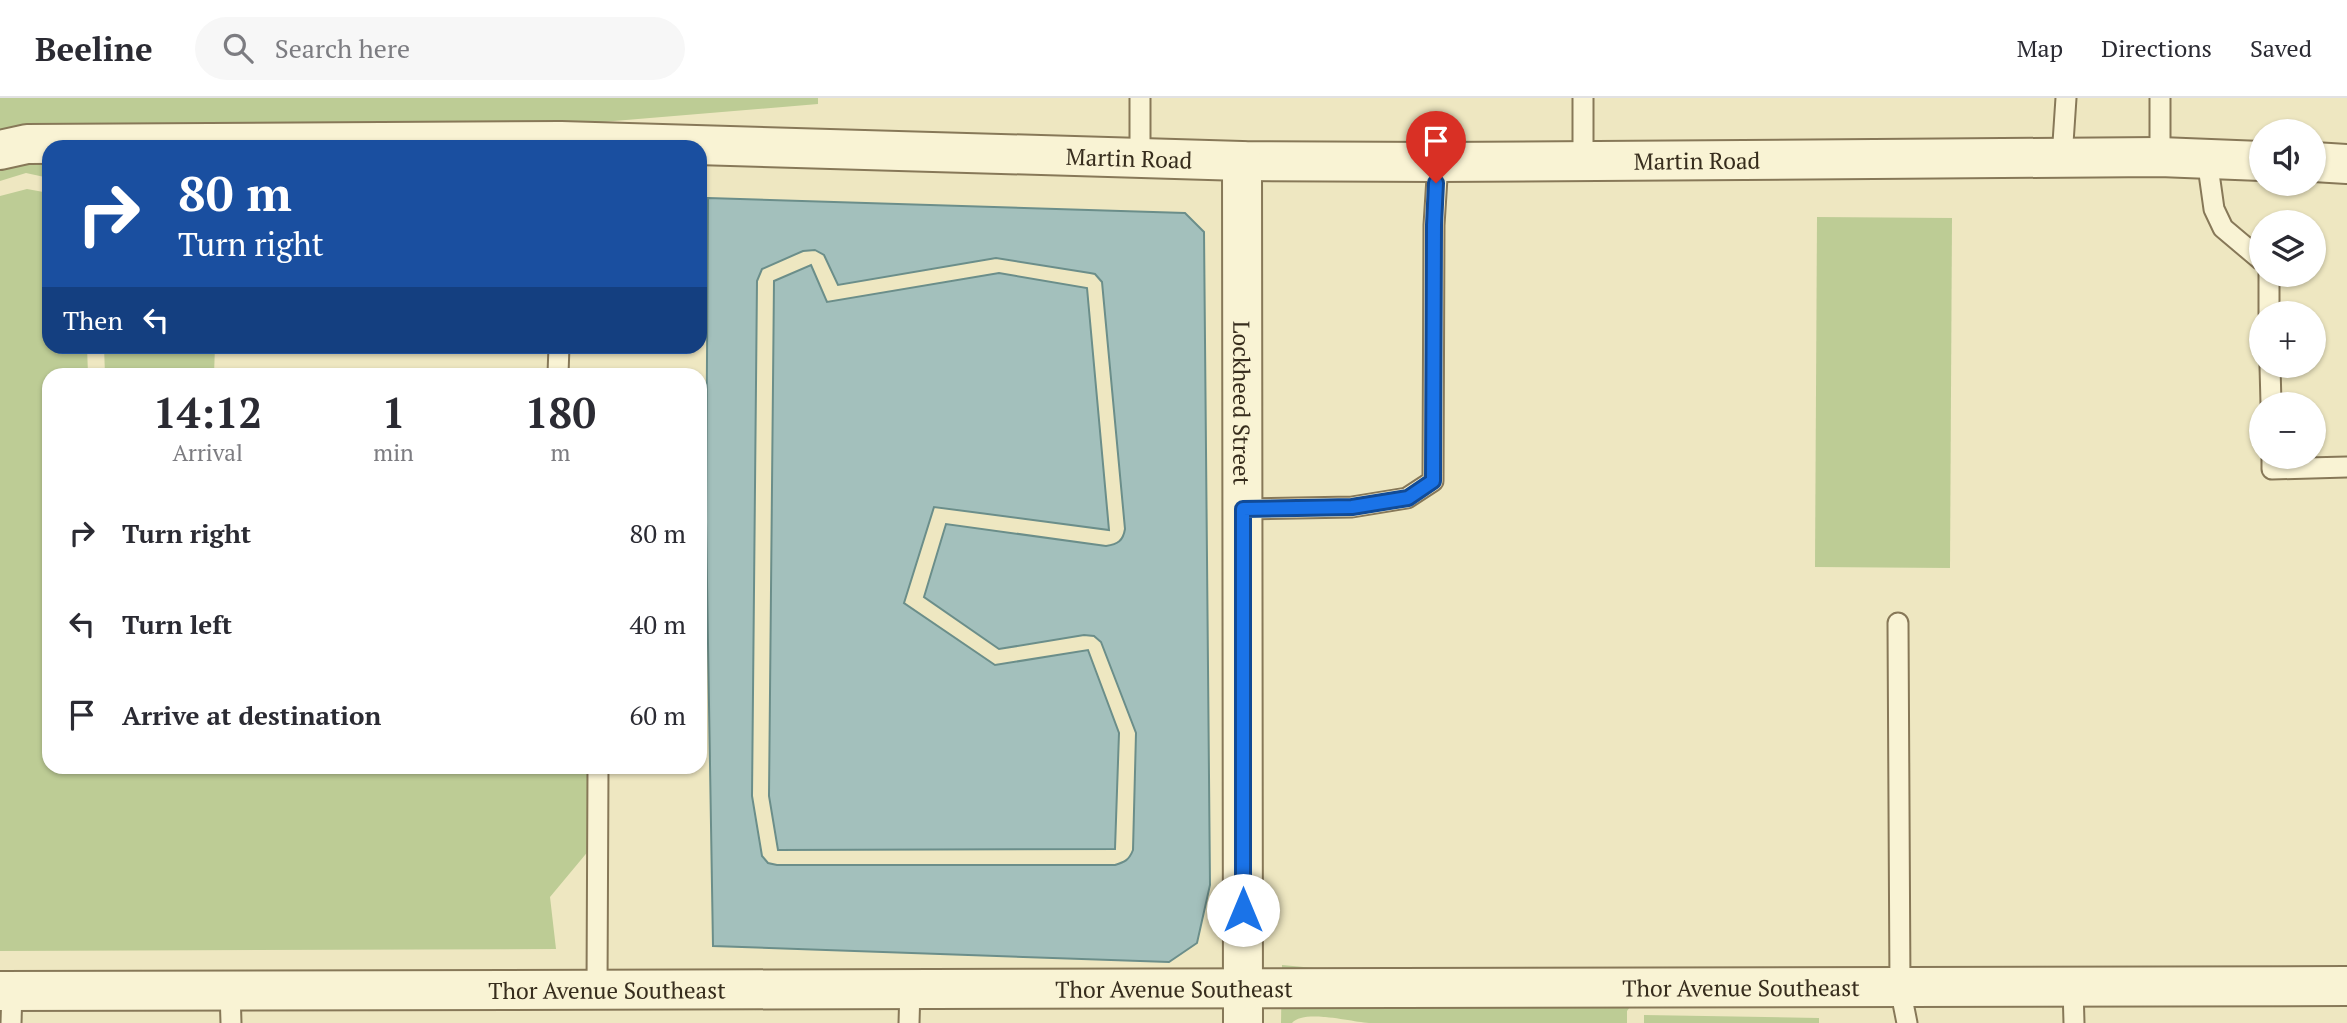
<!DOCTYPE html>
<html lang="en">
<head>
<meta charset="utf-8">
<style>
  :root { --surface:#fff; --page:#f7f7f7; --text:#2b2b33; --muted:#7c7c81; --line:#e1e1e2 }
  body { margin:0; font-family:"PT Serif",serif; background:var(--page); color:var(--text); height:100vh; display:flex; flex-direction:column; font-size:26px; white-space:nowrap }
  * { box-sizing:border-box; margin:0 }
  p { font-size:23px; color:var(--muted) }
  .icon { flex:none; width:38px; height:38px; fill:none; stroke:currentColor; stroke-width:2; stroke-linecap:round; stroke-linejoin:round }
  .map { position:relative; flex:1; overflow:hidden }
  .drawer { position:absolute; left:42px; top:270px; width:665px; height:406px; display:flex; flex-direction:column; background:var(--surface); border-radius:21px; box-shadow:0 2px 5px #0004 }
  .drawer>* { flex:none }
  .banner { position:absolute; left:42px; top:42px; width:665px; height:214px; border-radius:21px; box-shadow:0 2px 5px #0004; background:#1a4fa0; color:#fff; overflow:hidden }
  .buttons { position:absolute; left:2249px; top:21px; display:grid; gap:14px }
  .buttons a { display:grid; place-items:center; width:77px; height:77px; border-radius:50%; background:var(--surface); box-shadow:0 2px 5px #0004; font-size:35px }
  .pin { position:absolute; display:grid; place-items:center; width:60px; height:60px; color:#fff; margin:-72px -30px; border-radius:50% 50% 50% 0; rotate:-45deg; box-shadow:0 0 7px #0007 }
  .pin .icon { rotate:45deg }
  .me { position:absolute; width:77px; margin:-38px; rotate:0deg; stroke-linejoin:round; filter:drop-shadow(0 0 5px #0008) }
  .turn { display:flex; align-items:center; gap:24px; height:147px; padding:0 21px; font-size:32px }
  .turn .icon { width:91px; height:91px; stroke-width:2.5 }
  .turn b { display:block; font-size:49px; line-height:60px }
  .then { display:flex; align-items:center; height:66px; padding:0 21px; background:#0003; gap:14px; font-size:26px }
  .eta { display:flex; justify-content:space-evenly; align-items:center; height:119px; text-align:center }
  .eta b { font-size:42px; font-weight:700; line-height:49px }
  ul { padding:0; list-style:none }
  li { display:flex; align-items:center; gap:21px; height:91px; padding:0 21px }
  li div { flex:1 }
  li b { display:block; font-size:26px }
  li em { font-style:normal }
  header { display:flex; align-items:center; gap:42px; box-sizing:border-box; height:98px; padding:0 35px; background:var(--surface); border-bottom:2px solid var(--line) }
  header strong { font-size:33px }
  nav { display:flex; gap:38px; margin-inline-start:auto; font-size:24px }
  .search { width:490px; height:63px; background:var(--page); display:flex; align-items:center; gap:18px; box-sizing:border-box; padding:0 24px; border-radius:38px; color:var(--muted); font-size:26px }
  .map>svg:first-child { display:block }
  .green { fill:#bdcc95 }
  .water { fill:#a3c0bc; stroke:#6b8e8a; stroke-width:2; fill-rule:evenodd }
  .lines { fill:none; stroke-linecap:round; stroke-linejoin:round }
  .service-casing { stroke:#877858; stroke-width:23 }
  .minor-casing { stroke:#877858; stroke-width:42 }
  .service { stroke:#f9f3d4; stroke-width:19 }
  .minor { stroke:#f9f3d4; stroke-width:38 }
  .route-casing { stroke:#114b97; stroke-width:18 }
  .route { stroke:#1a73e8; stroke-width:12 }
  .labels { text-anchor:middle; dominant-baseline:central; stroke-width:7; stroke-linejoin:round; paint-order:stroke }
  .street-label { font-size:23px; fill:#372d1d; stroke:#f5f0d0 }
</style>
</head>
<body>
<header>
<strong>Beeline</strong>
<div class="search"><svg class="icon" aria-label="search" viewBox="0 0 24 24"><circle cx="10" cy="10" r="6"/><path d="M15 15l6 6"/></svg>Search here</div>
<nav><a>Map</a><a>Directions</a><a>Saved</a></nav>
</header>
<div class="map">
<svg width="2347" height="925" viewBox="0 0 2347 925">
  <rect width="100%" height="100%" fill="#eee7c1"/>
  <g class="green">
    <path d="M0 0H818V6L518 31 49 49V80L26 75 0 83Z"/>
    <path d="M27 91 49 95V248L87 249 88 276H49V668L602 669 590 751 550 799 556 851 0 853V98Z"/>
    <path d="M1817 119 1952 120 1950 470 1815 469Z"/>
    <path d="M104 249H215L214 276H105Z"/>
    <path d="M1282 867 1657 902 1633 905 1627 913V925C1541 925 1455 925 1369 925 1351 924 1304 911 1292 925H1281Z"/>
    <path d="M1644 917 1819 920V925H1644Z"/>
  </g>
  <g class="water">
    <path d="M708 100 1185 115 1204 134 1210 787 1197 845 1169 864 713 848 706 424ZM815 152 824 157 838 187 996 160 1090 175 1095 176 1102 184 1125 431C1123 443 1118 446 1106 448L946 426 924 499 999 551 1084 537 1094 538 1101 544 1136 635 1133 752C1129 762 1125 764 1115 767H777L768 765 762 758 752 698 757 183 762 171 803 153Z"/>
    <path d="M811 167 827 204 999 175 1087 190 1109 432 934 409 904 505 995 567 1088 552 1119 635 1115 751 778 752 769 698 774 183Z"/>
  </g>
  <g class="lines">
    <g class="service-casing">
      <g id="service">
        <path d="M1140 0V59"/>
        <path d="M1583 0V62"/>
        <path d="M2160 59V0"/>
        <path d="M2062 60 2066 0"/>
        <path d="M2207 61 2214 111 2223 130 2261 162"/>
        <path d="M2269 177V215"/>
        <path d="M2270 268 2271 306"/>
        <path d="M558 276 559 248"/>
        <path d="M2272 359V371L2347 369"/>
        <path d="M1243 411 1352 409 1407 400 1433 383 1434 127 1438 64"/>
        <path d="M1898 525 1900 890 1907 925"/>
        <path d="M2073 889 2074 925"/>
        <path d="M597 891 598 668"/>
        <path d="M230 892 231 925"/>
        <path d="M11 925 12 893"/>
        <path d="M909 925 910 891"/>
      </g>
    </g>
    <g class="minor-casing">
      <g id="minor">
        <path id="s1" d="M0 52 27 46 561 43 1242 63 1438 64 2160 59 2261 63"/>
        <path id="s2" d="M1242 63 1243 925"/>
        <path d="M2314 64 2347 66"/>
        <path id="s3" d="M0 893 2347 888"/>
      </g>
    </g>
    <use href="#service" class="service"/>
    <use href="#minor" class="minor"/>
  </g>
  <g class="lines">
    <g class="route-casing">
      <path id="route" d="M1243 812V411L1352 409 1408 400 1433 383 1434 127 1436 85"/>
    </g>
    <use href="#route" class="route"/>
  </g>
  <g class="labels">
    <g class="street-label">
      <text stroke="none"><textPath href="#s1" startOffset="1130">Martin Road</textPath></text>
      <text stroke="none"><textPath href="#s1" startOffset="1698">Martin Road</textPath></text>
      <text stroke="none"><textPath href="#s2" startOffset="242">Lockheed Street</textPath></text>
      <text stroke="none"><textPath href="#s3" startOffset="607">Thor Avenue Southeast</textPath></text>
      <text stroke="none"><textPath href="#s3" startOffset="1741">Thor Avenue Southeast</textPath></text>
      <text stroke="none"><textPath href="#s3" startOffset="1174">Thor Avenue Southeast</textPath></text>
    </g>
  </g>
</svg>
<div class="buttons">
<a><svg class="icon" aria-label="sound" viewBox="0 0 24 24"><path d="M4 9h4l5-4v14l-5-4H4zM17 9q2 3 0 6"/></svg></a>
<a><svg class="icon" aria-label="layers" viewBox="0 0 24 24"><path d="M12 4l9 5-9 5-9-5zM3 14l9 5 9-5"/></svg></a>
<a>+</a>
<a>−</a>
</div>
<div class="pin" style="left:1436px;top:85px;background:#d93025"><svg class="icon" aria-label="arrive" viewBox="0 0 24 24"><path d="M6 21V4h12l-3 4 3 4H6"/></svg></div>
<svg class="me" style="left:1243px;top:812px" viewBox="-20 -20 40 40"><circle r="19" fill="#fff"/><path d="M0-13L10 11 0 6-10 11z" fill="#1a73e8"/></svg>
<div class="banner">
<div class="turn"><svg class="icon" aria-label="right" viewBox="0 0 24 24"><path d="M7 20v-9h11M14 6l5 5-5 5"/></svg><div><b>80 m</b>Turn right</div></div>
<div class="then">Then<svg class="icon" aria-label="left" viewBox="0 0 24 24"><path d="M17 20v-9H6M10 6l-5 5 5 5"/></svg></div>
</div>
<section class="drawer">
<div class="eta">
<div><b>14:12</b><p>Arrival</p></div>
<div><b>1</b><p>min</p></div>
<div><b>180</b><p>m</p></div>
</div>
<ul>
<li><svg class="icon" aria-label="right" viewBox="0 0 24 24"><path d="M7 20v-9h11M14 6l5 5-5 5"/></svg><div><b>Turn right</b></div><em>80 m</em></li>
<li><svg class="icon" aria-label="left" viewBox="0 0 24 24"><path d="M17 20v-9H6M10 6l-5 5 5 5"/></svg><div><b>Turn left</b></div><em>40 m</em></li>
<li><svg class="icon" aria-label="arrive" viewBox="0 0 24 24"><path d="M6 21V4h12l-3 4 3 4H6"/></svg><div><b>Arrive at destination</b></div><em>60 m</em></li>
</ul>
</section>
</div>
</body>
</html>
